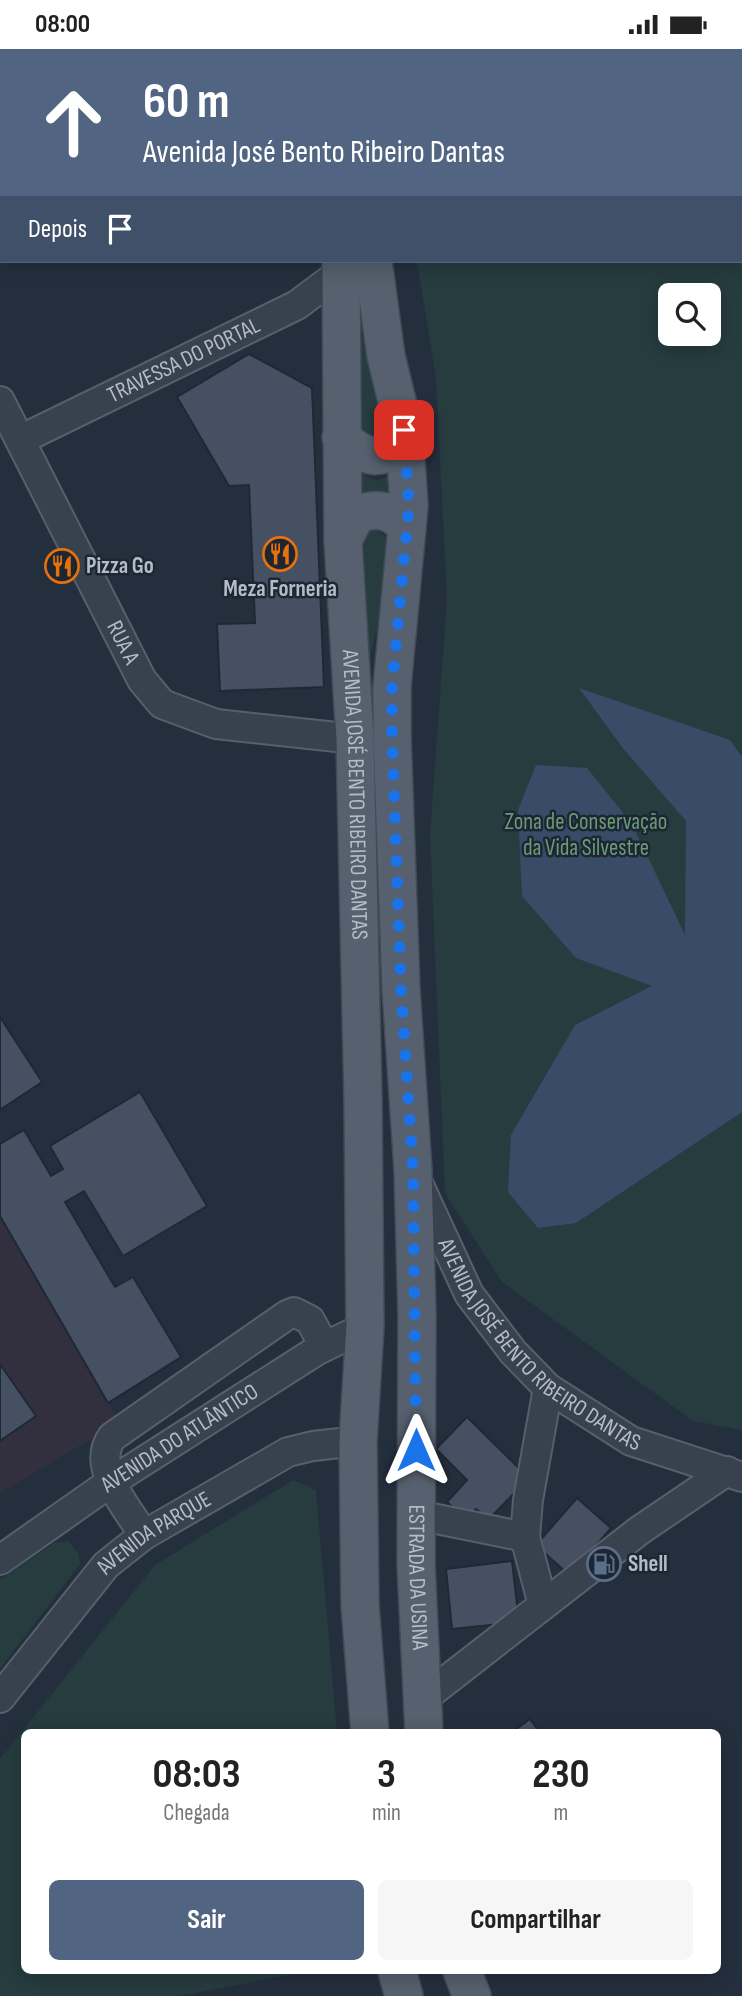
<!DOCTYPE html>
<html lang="pt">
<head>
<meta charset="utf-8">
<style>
  :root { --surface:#fff; --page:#f6f6f6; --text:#222; --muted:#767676; --accent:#516482 }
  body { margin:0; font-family:"Sofia Sans Condensed",sans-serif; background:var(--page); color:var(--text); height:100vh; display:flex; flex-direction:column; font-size:26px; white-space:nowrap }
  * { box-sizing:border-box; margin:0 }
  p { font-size:23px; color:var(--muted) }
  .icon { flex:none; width:38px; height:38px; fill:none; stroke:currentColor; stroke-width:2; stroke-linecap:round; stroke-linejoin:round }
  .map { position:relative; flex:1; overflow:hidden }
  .sheet { position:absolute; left:21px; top:1680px; width:700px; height:245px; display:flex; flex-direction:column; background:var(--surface); border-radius:10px; box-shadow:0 4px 18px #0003 }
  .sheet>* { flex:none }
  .top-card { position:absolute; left:0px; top:0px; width:742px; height:214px; box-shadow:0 4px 18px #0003; background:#516482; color:#fff; overflow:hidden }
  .buttons { position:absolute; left:658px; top:234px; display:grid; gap:14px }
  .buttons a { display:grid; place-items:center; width:63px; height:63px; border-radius:10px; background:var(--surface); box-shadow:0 4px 18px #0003; font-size:35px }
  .pin { position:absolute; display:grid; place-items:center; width:60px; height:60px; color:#fff; margin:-30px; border-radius:14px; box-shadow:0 4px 10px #0006 }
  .me { position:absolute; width:77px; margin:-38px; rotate:0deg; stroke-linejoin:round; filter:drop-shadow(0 0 5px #0008) }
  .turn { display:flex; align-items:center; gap:24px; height:147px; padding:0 28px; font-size:32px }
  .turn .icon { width:91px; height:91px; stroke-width:2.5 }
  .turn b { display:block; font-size:49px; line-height:60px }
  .then { display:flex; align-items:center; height:66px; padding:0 28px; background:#0003; gap:14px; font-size:26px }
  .eta { display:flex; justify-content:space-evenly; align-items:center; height:119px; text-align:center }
  .eta b { font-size:42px; font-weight:700; line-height:49px }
  .button { display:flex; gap:14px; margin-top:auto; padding:14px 28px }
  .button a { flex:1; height:80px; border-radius:10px; background:var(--accent); color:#fff; font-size:28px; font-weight:700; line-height:80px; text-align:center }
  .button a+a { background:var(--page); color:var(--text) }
  .status { display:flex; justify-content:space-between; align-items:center; height:49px; padding:0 35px; background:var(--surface); direction:ltr }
  .status svg { height:19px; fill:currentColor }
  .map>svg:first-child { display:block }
  .medical { fill:#32303f }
  .green { fill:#263c3f; fill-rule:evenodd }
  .water { fill:#394c67 }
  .building { fill:#455162; stroke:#1f2835; stroke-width:2 }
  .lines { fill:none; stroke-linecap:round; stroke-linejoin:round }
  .minor-casing { stroke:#565f6c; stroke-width:32 }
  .major-casing { stroke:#414a57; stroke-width:40 }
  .minor { stroke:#38414e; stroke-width:28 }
  .major { stroke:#56606e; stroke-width:37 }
  .route { stroke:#1a73e8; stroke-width:12; stroke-dasharray:0 21.6 }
  .labels { text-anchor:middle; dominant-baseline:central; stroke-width:5; stroke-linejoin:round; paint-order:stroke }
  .street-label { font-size:23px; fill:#b4bcc9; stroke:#1d2633 }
  .poi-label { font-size:23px; font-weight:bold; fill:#b4bcc9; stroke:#1d2633; text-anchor:start }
  .park-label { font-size:23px; fill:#6b9a76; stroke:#1d2633 }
</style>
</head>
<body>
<div class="status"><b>08:00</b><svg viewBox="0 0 49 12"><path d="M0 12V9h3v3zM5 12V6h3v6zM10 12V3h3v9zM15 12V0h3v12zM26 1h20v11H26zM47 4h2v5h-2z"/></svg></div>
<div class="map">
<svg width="742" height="1947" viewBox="0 0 742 1947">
  <rect width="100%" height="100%" fill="#242f3e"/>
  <path class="medical" d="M0 1168 120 1373 0 1444Z"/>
  <g class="green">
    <path d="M457 0H742V1381L693 1372 502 1233 445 1144 430 786 447 550 436 330 417 212H740V2H455ZM670 247H709V285H670Z"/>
    <path d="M363 282 396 371 377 391 355 373Z"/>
    <path d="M400 421V452L358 457V424L378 432Z"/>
    <path d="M374 480 386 487 397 502 368 616 352 499 362 484Z"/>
    <path d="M293 1431 316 1441 337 1683 24 1684V1922H309L179 1947H0V1710L155 1516Z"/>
    <path d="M69 1492 78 1504 80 1515 0 1620V1531L54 1494Z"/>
  </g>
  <path class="water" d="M579 639 730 691 742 708V1063L576 1174 538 1179 508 1143 511 1086 575 976 652 937 576 909 522 847 518 761 536 716 587 719 632 775 685 886 686 772 622 698Z"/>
  <g class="building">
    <path d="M249 305 312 339 324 638 220 642 217 575 255 574 249 436 229 437 177 348Z"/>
    <path d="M0 968 42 1033 0 1061Z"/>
    <path d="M140 1043 207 1157 123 1207 84 1142 65 1153 115 1238 133 1228 181 1308 108 1354 0 1167V1095L24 1081 51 1127 63 1120 50 1097Z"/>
    <path d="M0 1315 36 1367 0 1392Z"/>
    <path d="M467 1368 529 1429 488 1471 476 1460 466 1471 447 1453 467 1431 436 1400Z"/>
    <path d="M577 1449 611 1479 570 1527 536 1496Z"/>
    <path d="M512 1512 519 1573 452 1580 446 1520Z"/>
    <path d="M530 1670 540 1684H511Z"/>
  </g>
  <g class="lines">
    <g class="minor-casing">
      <g id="minor">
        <path d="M91 2 92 0"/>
        <path d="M0 63 2 62"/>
        <path id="s1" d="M0 352 142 631 162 655 216 675 355 690"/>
        <path id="s2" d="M20 391 297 256 341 223"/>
        <path id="s3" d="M417 1132 469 1245 513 1303 548 1339 631 1392 742 1428"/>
        <path d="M417 1466 525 1488"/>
        <path d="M144 1486C128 1460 90 1418 112 1388L287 1266 294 1263 310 1271 324 1297"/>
        <path id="s4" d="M0 1511 111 1433 316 1302 365 1278"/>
        <path d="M543 1556 525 1488 528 1451 548 1339"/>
        <path id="s5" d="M0 1649 106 1516 144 1486 288 1403 313 1397 358 1392"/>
        <path d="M420 1652 640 1481 727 1422"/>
      </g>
    </g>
    <g class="major-casing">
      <g id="major">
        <path d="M334 0V2"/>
        <path d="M362 0V2"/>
        <path id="s6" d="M341 212 343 491 355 690 363 1051 365 1278 358 1392 360 1556 370 1684"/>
        <path id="s7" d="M373 212 386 307 404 381 409 457 392 638V686L401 940 413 1121 417 1265 416 1515 424 1684"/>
        <path d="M341 388C366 411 388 417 404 381"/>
        <path d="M343 491 356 466C377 457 394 461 407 480"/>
        <path d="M397 1922 404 1947"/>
        <path d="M462 1922 472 1947"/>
      </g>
    </g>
    <use href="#minor" class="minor"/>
    <use href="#major" class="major"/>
  </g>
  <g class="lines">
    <path class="route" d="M404 381 409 457 392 638V686L401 940 413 1121 416 1401"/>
  </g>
  <defs>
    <g id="restaurant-ring" transform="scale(1.75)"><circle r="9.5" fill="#1d2633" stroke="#e8710a" stroke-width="1.5"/><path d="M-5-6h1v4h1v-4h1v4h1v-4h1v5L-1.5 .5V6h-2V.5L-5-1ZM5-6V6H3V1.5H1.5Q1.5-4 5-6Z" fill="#e8710a"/></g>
    <g id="fuel-ring" transform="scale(1.75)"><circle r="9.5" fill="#1d2633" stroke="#5c6f8a" stroke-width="1.5"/><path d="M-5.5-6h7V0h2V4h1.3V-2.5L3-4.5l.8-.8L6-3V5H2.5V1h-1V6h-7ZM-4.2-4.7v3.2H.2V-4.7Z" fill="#5c6f8a"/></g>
  </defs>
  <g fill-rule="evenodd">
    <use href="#restaurant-ring" x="280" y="505"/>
    <use href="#restaurant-ring" x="62" y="517"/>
    <use href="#fuel-ring" x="604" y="1515"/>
  </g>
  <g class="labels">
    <g class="street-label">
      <text stroke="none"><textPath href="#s2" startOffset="182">TRAVESSA DO PORTAL</textPath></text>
      <text stroke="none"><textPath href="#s1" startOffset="271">RUA A</textPath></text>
      <text stroke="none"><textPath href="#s6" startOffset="534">AVENIDA JOSÉ BENTO RIBEIRO DANTAS</textPath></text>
      <text stroke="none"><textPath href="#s3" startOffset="210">AVENIDA JOSÉ BENTO RIBEIRO DANTAS</textPath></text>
      <text stroke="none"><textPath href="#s4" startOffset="217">AVENIDA DO ATLÂNTICO</textPath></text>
      <text stroke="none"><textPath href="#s5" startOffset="228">AVENIDA PARQUE</textPath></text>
      <text stroke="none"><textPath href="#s7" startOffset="1321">ESTRADA DA USINA</textPath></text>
    </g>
    <g class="poi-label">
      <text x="86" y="517">Pizza Go</text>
      <text x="280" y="540" text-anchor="middle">Meza Forneria</text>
      <text x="628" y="1515">Shell</text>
    </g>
    <g class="park-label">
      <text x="586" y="773">Zona de Conservação<tspan x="586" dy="26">da Vida Silvestre</tspan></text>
    </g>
  </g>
</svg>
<div class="buttons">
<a><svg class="icon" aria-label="search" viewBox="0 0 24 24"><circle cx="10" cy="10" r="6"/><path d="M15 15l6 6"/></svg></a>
</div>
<div class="pin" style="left:404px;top:381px;background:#d93025"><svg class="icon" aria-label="arrive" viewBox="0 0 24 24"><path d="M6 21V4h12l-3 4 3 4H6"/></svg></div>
<svg class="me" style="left:416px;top:1401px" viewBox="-20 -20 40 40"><path d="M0-17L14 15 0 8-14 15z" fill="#1a73e8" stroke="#fff" stroke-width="4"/></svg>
<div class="top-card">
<div class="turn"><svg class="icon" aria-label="ahead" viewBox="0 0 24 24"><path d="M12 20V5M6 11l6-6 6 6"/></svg><div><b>60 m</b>Avenida José Bento Ribeiro Dantas</div></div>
<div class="then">Depois<svg class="icon" aria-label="arrive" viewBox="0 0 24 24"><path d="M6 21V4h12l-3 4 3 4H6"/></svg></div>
</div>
<section class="sheet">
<div class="eta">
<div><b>08:03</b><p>Chegada</p></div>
<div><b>3</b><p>min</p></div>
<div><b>230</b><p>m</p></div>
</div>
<div class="button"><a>Sair</a><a>Compartilhar</a></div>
</section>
</div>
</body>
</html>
